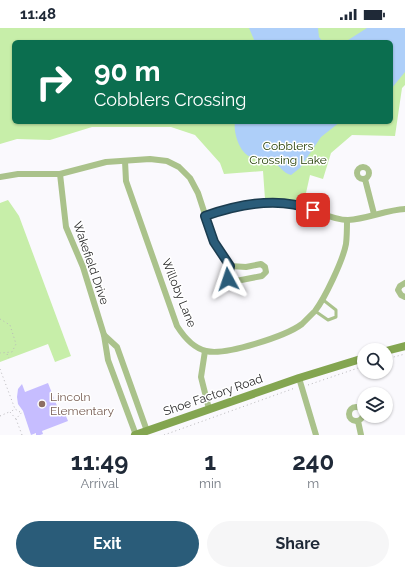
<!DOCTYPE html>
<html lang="en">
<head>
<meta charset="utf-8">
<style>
  :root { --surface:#fff; --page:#f6f6f7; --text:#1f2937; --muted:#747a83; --accent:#2a5c79 }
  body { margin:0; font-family:Raleway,sans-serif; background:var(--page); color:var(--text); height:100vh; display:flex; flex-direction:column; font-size:15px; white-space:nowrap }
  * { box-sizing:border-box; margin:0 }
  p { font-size:13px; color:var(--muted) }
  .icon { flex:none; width:22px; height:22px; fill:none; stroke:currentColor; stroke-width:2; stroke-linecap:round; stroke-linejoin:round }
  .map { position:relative; height:407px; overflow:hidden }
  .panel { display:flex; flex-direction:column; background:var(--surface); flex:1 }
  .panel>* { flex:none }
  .hud { position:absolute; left:12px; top:12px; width:381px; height:84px; border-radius:6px; box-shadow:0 1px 3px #0004; background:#0b6e4f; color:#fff; overflow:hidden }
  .fabs { position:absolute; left:357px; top:315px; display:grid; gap:8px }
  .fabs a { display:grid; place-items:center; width:36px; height:36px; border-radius:50%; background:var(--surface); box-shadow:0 1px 3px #0004; font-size:20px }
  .pin { position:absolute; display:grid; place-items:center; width:34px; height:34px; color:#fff; margin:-17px; border-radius:8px; box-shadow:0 2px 6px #0006 }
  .me { position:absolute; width:44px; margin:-22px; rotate:355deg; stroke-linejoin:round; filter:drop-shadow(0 0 3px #0008) }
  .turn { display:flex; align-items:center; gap:14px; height:84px; padding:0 16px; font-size:18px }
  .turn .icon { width:52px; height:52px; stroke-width:2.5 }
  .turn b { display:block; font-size:28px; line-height:34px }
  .eta { display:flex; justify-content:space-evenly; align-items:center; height:68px; text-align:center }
  .eta b { font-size:24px; font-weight:700; line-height:28px }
  .cta { display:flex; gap:8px; margin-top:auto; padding:8px 16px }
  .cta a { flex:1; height:46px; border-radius:24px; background:var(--accent); color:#fff; font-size:16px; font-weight:700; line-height:46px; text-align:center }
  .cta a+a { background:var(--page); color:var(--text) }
  .status { display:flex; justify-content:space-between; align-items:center; height:28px; padding:0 20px; background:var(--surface); direction:ltr }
  .status svg { height:11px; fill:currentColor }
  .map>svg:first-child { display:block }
  .green { fill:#c7eea9; fill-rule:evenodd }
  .water { fill:#aecff9 }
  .building { fill:#c6bdff }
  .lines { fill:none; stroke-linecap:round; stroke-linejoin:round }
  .path { stroke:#b9b8bb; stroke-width:1; stroke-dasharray:1 3; stroke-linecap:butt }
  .lane { stroke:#aac28b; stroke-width:3 }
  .street { stroke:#aac28b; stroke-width:6 }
  .secondary { stroke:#83a550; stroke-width:8 }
  .route-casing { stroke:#1b3c4f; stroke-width:10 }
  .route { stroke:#2a5c79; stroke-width:7 }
  .education-dot { fill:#8d6e63; stroke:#fff; stroke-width:1.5 }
  .labels { text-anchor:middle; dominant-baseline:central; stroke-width:3; stroke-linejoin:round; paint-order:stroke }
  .park-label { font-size:12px; fill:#233e04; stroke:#fff }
  .street-label { font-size:12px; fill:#2a2a2b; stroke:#fff }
  .education-label { font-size:12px; fill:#785e54; stroke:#fff; text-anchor:start }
</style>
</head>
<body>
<div class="status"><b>11:48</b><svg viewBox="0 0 49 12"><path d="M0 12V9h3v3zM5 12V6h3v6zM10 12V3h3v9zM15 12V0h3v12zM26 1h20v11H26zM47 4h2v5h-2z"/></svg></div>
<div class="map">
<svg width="405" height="407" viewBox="0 0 405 407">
  <rect width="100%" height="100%" fill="#faf9fd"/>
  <g class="green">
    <path d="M0 0H405V57L402 60 395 108 352 107 331 125 323 151 310 147 304 174 265 171 263 143 224 146 220 135 195 107 171 99H92L50 112 17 111 0 116ZM14 14H391V94H14Z"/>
    <path d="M8 172 19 188 71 328 55 334 48 316 0 334V175Z"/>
  </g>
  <g class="water">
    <path d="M249 0H318L319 9 323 14H255Z"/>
    <path d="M367 0H405V44L391 61V14H345Z"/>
    <path d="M235 94H340L321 109 300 140 291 147C283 145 280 138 273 134 267 130 259 130 252 129 240 127 233 104 235 94Z"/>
  </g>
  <path class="building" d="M48 355 59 383 63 381 68 393 42 403 43 406 40 407H36V405L31 407 23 383 18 376 17 369 18 361 22 356 25 364Z"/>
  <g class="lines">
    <g class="path">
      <path d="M0 291 10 297 16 316 12 324 0 325"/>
      <path d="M7 326 9 330"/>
      <path d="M386 331 405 326"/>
      <path d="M0 341 15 381"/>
      <path d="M308 357 364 338"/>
      <path d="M20 384 15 381 10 384 16 391 23 383"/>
      <path d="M0 388 9 384"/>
      <path d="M16 391 22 407"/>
      <path d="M164 407 295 360"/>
    </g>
    <path class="lane" d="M315 283 328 292 336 289V282L322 271"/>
    <g class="street">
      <path d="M125 133 126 153 177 298C184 309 193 320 206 323 225 328 286 308 302 296 306 292 311 287 315 283 325 270 343 232 346 216 347 208 347 200 347 192"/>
      <circle cx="363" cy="145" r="6"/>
      <path d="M60 146 66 199 83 239 104 307 108 332 136 407"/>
      <path d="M0 149 18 146H60L106 134 150 131 167 133 179 139 190 150 198 165 214 214 230 238 246 239 261 236 265 239 266 244 262 248 231 254 227 249 230 238"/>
      <path d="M365 151 374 186"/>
      <path d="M205 188C237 177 271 170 304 179 319 183 332 192 348 192 367 191 386 182 405 181"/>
      <path d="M405 255 400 258 398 262 401 267 405 269"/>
      <path d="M104 307 117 319 147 403"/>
      <path d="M205 323 201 349 209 381"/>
      <path d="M299 350 316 407"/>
      <circle cx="356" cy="386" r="7"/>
      <path d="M358 393 361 407"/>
    </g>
    <g class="secondary">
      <path d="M386 323 405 318"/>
      <path d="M135 407 299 350 364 330"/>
    </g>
  </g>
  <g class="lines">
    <g class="route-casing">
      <path id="route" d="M228 251 230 238 214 214 205 188C239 176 279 168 313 182"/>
    </g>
    <use href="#route" class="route"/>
  </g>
  <circle class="education-dot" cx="42" cy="376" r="4"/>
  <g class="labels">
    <g class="park-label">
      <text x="288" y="118">Cobblers<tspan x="288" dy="14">Crossing Lake</tspan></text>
    </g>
    <g class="street-label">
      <text transform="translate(91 235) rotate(71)">Wakefield Drive</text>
      <text transform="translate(179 265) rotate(68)">Willoby Lane</text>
      <text transform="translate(213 367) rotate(-19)">Shoe Factory Road</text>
    </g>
    <g class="education-label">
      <text x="50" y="369">Lincoln<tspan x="50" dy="14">Elementary</tspan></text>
    </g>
  </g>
</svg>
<div class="fabs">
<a><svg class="icon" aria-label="search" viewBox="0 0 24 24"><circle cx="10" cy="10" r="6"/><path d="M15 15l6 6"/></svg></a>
<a><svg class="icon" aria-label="layers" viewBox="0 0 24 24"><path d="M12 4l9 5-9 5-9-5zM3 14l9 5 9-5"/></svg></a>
</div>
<div class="pin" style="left:313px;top:182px;background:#d93025"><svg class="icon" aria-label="arrive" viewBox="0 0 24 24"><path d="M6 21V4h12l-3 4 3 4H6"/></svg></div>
<svg class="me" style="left:228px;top:251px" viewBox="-20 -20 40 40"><path d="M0-17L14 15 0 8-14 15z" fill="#2a5c79" stroke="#fff" stroke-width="4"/></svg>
<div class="hud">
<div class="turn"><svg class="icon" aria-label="right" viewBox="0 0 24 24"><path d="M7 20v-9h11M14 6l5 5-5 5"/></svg><div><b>90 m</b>Cobblers Crossing</div></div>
</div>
</div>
<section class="panel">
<div class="eta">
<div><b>11:49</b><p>Arrival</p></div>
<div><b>1</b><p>min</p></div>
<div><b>240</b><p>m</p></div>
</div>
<div class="cta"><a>Exit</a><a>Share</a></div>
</section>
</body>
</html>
